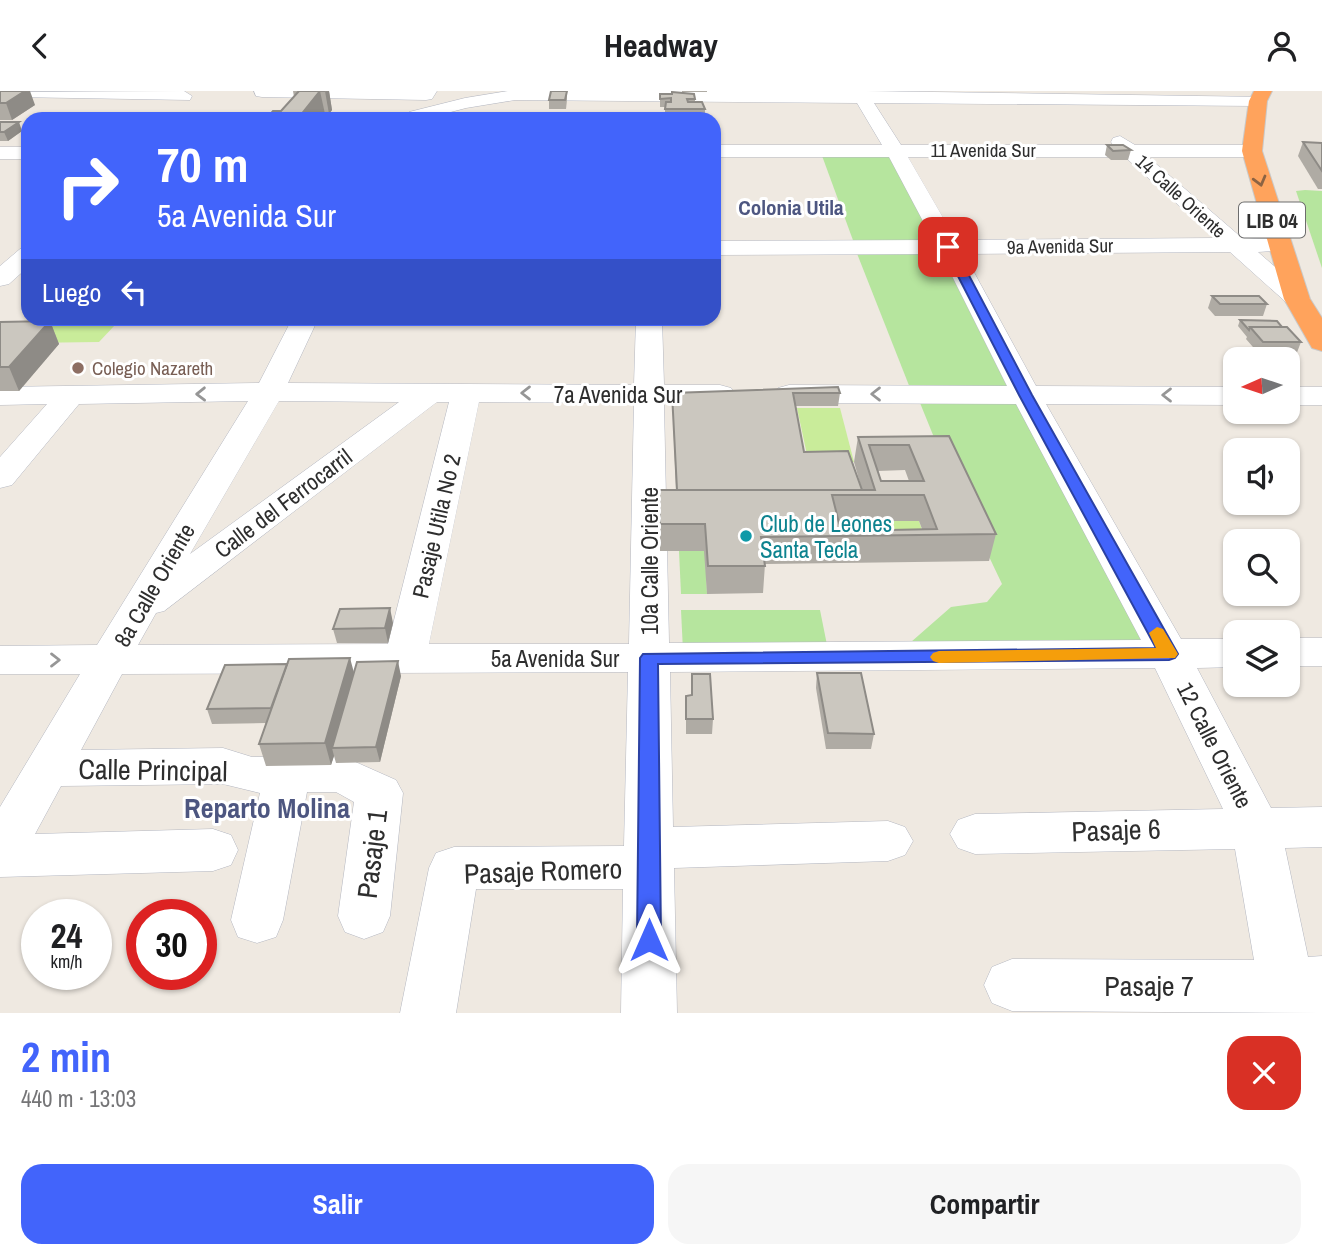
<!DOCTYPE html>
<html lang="es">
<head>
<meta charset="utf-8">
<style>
  :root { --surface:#fff; --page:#f6f6f6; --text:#202124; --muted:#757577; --accent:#4264fb }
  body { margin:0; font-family:"Archivo Narrow",sans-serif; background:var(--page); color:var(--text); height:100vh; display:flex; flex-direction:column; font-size:26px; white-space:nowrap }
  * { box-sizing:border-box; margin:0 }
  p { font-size:23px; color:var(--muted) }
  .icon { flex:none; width:38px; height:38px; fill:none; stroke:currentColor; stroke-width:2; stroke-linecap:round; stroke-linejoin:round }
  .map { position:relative; height:922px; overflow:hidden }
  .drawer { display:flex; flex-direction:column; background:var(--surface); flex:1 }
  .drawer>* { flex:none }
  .guide { position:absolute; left:21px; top:21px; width:700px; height:214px; border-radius:21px; box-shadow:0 2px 5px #0004; background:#4264fb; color:#fff; overflow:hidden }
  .needle { width:46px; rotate:267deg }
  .controls { position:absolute; left:1223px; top:256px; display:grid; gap:14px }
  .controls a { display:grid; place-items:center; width:77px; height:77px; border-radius:14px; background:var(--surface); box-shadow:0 2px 5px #0004; font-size:35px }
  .speed { position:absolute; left:21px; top:808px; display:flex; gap:14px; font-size:35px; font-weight:700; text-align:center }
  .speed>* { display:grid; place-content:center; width:91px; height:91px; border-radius:50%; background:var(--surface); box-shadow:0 2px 5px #0004; line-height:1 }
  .speed small { font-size:18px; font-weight:400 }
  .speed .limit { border:10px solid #d22; background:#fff; color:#111 }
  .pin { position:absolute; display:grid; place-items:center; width:60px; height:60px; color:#fff; margin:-30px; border-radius:14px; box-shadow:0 4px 10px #0006 }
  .me { position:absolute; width:77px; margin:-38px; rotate:0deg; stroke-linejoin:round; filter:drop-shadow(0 0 5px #0008) }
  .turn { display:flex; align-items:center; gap:24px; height:147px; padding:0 21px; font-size:32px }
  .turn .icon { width:91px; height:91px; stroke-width:2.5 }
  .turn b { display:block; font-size:49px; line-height:60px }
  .then { display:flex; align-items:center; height:66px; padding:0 21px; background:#0003; gap:14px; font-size:26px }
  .round { display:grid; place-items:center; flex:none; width:74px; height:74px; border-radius:21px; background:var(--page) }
  .summary { display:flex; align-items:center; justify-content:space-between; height:119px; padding:0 21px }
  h1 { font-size:42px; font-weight:800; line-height:52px; color:var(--accent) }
  .primary-button { display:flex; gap:14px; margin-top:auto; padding:14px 21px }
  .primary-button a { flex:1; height:80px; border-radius:21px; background:var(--accent); color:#fff; font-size:28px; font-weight:800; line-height:80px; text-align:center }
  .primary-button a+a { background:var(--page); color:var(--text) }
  header { display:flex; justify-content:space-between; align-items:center; height:91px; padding:0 21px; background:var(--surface); font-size:32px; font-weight:800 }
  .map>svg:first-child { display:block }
  .green { fill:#b6e59e }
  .pitch { fill:#c9ec9a }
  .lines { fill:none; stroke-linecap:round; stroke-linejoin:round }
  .minor-casing { stroke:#b4b7c1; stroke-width:1 }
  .highway-casing { stroke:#c9c9c9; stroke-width:2 }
  .minor { fill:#fff; fill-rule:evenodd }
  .highway { fill:#ffa35c; fill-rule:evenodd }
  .wall { fill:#afaba4; fill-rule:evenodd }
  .shaded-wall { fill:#8e8b86 }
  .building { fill:#cbc7bf; stroke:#8e8b86; stroke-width:2; fill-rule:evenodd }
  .oneway { stroke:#8c6343 }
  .oneway2 { stroke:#969696 }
  .route { fill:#4264fb; stroke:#2b41a3; stroke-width:2 }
  .slow { fill:#f59e0b }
  .education-dot { fill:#8d6e63; stroke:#fff; stroke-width:2.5 }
  .culture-dot { fill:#0f9aa8; stroke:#fff; stroke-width:2.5 }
  .labels { text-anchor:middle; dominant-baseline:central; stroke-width:6; stroke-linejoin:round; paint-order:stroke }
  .far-street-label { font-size:19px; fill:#2e2e2e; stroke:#fff }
  .far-education-label { font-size:19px; fill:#785e54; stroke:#fff; text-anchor:start }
  .far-neighbourhood-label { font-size:21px; font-weight:bold; fill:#4d5680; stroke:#fff }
  .shield { fill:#fff; stroke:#6d6d6d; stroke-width:2 }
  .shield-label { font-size:21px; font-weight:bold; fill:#2e2e2e }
  .street-label { font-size:23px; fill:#2e2e2e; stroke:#fff }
  .culture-label { font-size:23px; fill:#0d838f; stroke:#fff; text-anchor:start }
  .near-street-label { font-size:28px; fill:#2e2e2e; stroke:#fff }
  .near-neighbourhood-label { font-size:28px; font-weight:bold; fill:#4d5680; stroke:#fff }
</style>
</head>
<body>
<header><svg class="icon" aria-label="back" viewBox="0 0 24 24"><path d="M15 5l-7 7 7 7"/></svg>Headway<svg class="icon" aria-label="person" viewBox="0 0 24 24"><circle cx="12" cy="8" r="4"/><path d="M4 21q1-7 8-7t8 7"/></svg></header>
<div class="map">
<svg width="1322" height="922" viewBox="0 0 1322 922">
  <rect width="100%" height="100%" fill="#efe9e1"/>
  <g class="green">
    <path d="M821 62H890L936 152H854Z"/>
    <path d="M1305 99 1322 100V177L1296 100Z"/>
    <path d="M856 160H943L1014 298 910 297Z"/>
    <path d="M1018 306 1156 556 903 558 951 516 987 511 1002 493 944 371 918 307Z"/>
    <path d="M679 460H705L707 503H681Z"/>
    <path d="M681 519H820L828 559 683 560Z"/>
  </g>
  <g class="pitch">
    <path d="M115 234 99 251 24 252 42 235Z"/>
    <path d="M797 317H840L854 371 809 373Z"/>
    <path d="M828 430H919L931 465 838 467Z"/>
  </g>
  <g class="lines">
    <g class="minor-casing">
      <g id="minor">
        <path d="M184 0 192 5 190 9 14 6 6 1Z"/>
        <path d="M254 0H437L432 8 426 9 262 6 256 5Z"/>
        <path d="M508 0H866L1264 6 1267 10 1264 14 1258 15 874 12 901 54H1113L1111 51 1113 47 1120 45 1135 54H1252L1262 60 1252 66H1148L1242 147 1287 149 1291 154 1287 159 1258 161 1306 203 1310 208 1306 213 1297 216 1288 213 1230 161 964 163 1036 295 1236 296V314L1046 313 1181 548H1236V576L1197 577 1271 717 1322 716V756L1285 757 1308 866 1322 865V922L1012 920 992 912 984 894 992 876 1012 868 1254 869 1235 758 975 763 958 757 950 743 958 729 975 723 1223 718 1155 577 670 581 673 736 888 730 905 736 913 750 905 764 888 770 674 777 677 922H621L623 798H476L456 922H400L429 777 436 762 454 756 624 755 628 581 122 583 81 659 223 657 252 666 342 665 396 689 403 702 390 825 383 841 364 848 345 841 338 825 354 711 336 701H307L283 829 276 846 257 852 238 846 231 829 260 702 223 693 61 695 35 743 213 738 231 744 238 759 231 774 213 780 0 786V716L80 583H0V555L97 554 248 310 79 313 12 394 0 397V366L47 313 0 314V296L259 292 292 228H318L288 292 634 294 636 228H662L664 294H720L731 297 735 303 731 309 720 312H664L669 552 1141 549 1016 313 789 312 778 309 774 303 778 297 789 294 1007 295 941 163 714 164V150L933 149 889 66H714V54H882L857 12 515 9 466 17 424 28H408L406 25 409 21 465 7ZM908 66H1125L1215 147 956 149ZM279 310 399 311 190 463ZM437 311H449L388 553 138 554 156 522 164 520ZM479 311 634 312 629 553H429Z"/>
        <rect x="0" y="56" width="28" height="12"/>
        <path d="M28 156V176L9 193 0 195V175L20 158Z"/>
        <rect x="1288" y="296" width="34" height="18"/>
        <rect x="1288" y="547" width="34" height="28"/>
      </g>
    </g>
    <g class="highway-casing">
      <path id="highway" d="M1254 0H1272L1267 10 1262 60 1310 208 1322 227V260L1312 257 1284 208 1242 60 1249 10Z"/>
    </g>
    <use href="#minor" class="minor"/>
    <use href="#highway" class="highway"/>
  </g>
  <g class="wall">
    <path d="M0 0 35 14 12 29H0Z"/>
    <path d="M293 0H329L332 19 329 23H325L321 28H269L268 26 281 20 294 6Z"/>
    <path d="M567 0V9L566 18H549V9Z"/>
    <rect x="682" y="0" width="25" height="1"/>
    <path d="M660 3 695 8V11L705 18V27H665V16H660Z"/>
    <path d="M0 31 22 40 8 50H0Z"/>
    <path d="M1303 51 1322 52V98H1318L1298 65Z"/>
    <path d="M1107 54 1131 59 1128 69H1111L1105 64Z"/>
    <path d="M1212 205 1267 213 1263 225H1215L1208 217Z"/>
    <path d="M1240 229 1282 236 1301 251 1296 264 1259 263 1246 248 1247 246 1238 235Z"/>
    <path d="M50 230 59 253 19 300H0V231Z"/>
    <path d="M672 302H840L838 315H795L804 361 862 399 854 371 858 346 949 345 996 443 989 470 765 473 763 502 707 503 704 460H660L659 399H676ZM905 379 909 390H881L878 380ZM839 430H919L922 438 841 440Z"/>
    <path d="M393 532 388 552H337L333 538Z"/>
    <path d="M354 581 401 585 380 671 336 672 334 665 331 674 266 675 259 653 266 632 212 633 207 618Z"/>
    <path d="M817 582 874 643 871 658H826L816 597Z"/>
    <path d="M692 583 713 628 712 643H686V605L691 604Z"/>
  </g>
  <g class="shaded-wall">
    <path d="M25 0H30L35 14 12 29 6 12Z"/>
    <path d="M320 0 325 23 321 28H305L304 20Z"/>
    <path d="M325 0H329L332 19 329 23Z"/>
    <path d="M19 31 22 40 8 50 4 41Z"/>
    <path d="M50 230 59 253 19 300 9 276Z"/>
    <path d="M390 517 393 532 388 552 385 537Z"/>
    <path d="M350 567 356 589 332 657 334 665 331 674 325 652Z"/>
    <path d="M398 570 401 585 380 671 376 656Z"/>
  </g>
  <g class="building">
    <path d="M0 0H25L6 12H0Z"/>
    <path d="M299 0H325H320L304 20H309L305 26H268L273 20H281Z"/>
    <path d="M551 0H567L565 9H549Z"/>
    <path d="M672 1 694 3 695 8H687L688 11H702L705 18H665L666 11H671V7L660 8V3H672Z"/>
    <path d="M0 31H19L4 41H0Z"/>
    <path d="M1303 51 1322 52V80Z"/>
    <path d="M1107 54H1123L1131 59 1113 60Z"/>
    <path d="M1212 205H1259L1267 213H1220Z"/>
    <path d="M1240 229 1277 230 1282 236H1250L1249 239Z"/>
    <path d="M50 230 9 276H0V231Z"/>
    <path d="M1250 236H1287L1301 251H1263Z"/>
    <path d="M838 296 840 302H793L804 361 848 360 862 399H677L672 302Z"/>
    <path d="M949 345 996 443 761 446 765 475H708L705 433H660L659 399H875L858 346ZM869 354H909L924 390H881ZM832 404H924L937 438 841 440Z"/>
    <path d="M390 517 385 537 333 538 340 518Z"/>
    <path d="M350 567 325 652 259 653 289 568Z"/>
    <path d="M398 570 376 656 332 657 357 571Z"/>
    <path d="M287 573 271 617 207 618 225 574Z"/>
    <path d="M817 582H861L874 643 828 642Z"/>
    <path d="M692 583H710L713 628H686V605L692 604Z"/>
  </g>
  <defs><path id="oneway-chevron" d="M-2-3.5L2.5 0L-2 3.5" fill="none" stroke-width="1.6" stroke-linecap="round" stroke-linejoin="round" transform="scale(1.75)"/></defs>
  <use class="oneway" href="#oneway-chevron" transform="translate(1260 90) rotate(75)"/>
  <g class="oneway2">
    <use href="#oneway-chevron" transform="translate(526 302) rotate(-180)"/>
    <use href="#oneway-chevron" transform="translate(201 303) rotate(179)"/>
    <use href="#oneway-chevron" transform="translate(876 303) rotate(-180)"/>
    <use href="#oneway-chevron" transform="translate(1167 304) rotate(-180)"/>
    <use href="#oneway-chevron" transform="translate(55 569)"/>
  </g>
  <path class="route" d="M948 153 954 156 1032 304 1178 563 1175 567 1169 569 658 573 661 849 657 857 649 860 641 857 637 849 640 567 643 563 1156 557 1019 304 943 156Z"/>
  <path class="slow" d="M1157 536 1163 538 1178 563 1175 567 939 572 933 570 930 566 933 562 939 560 1156 557 1149 542Z"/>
  <circle class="education-dot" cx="78" cy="277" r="7"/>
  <circle class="culture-dot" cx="746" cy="445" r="7"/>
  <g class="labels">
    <g class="far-street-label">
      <text x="983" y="59">11 Avenida Sur</text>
      <text transform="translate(1181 105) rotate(42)">14 Calle Oriente</text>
      <text transform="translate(1060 155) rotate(-1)">9a Avenida Sur</text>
    </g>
    <g class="far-education-label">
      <text x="92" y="277">Colegio Nazareth</text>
    </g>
    <g class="far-neighbourhood-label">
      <text x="791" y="116">Colonia Utila</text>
    </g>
    <rect class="shield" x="1239" y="111.5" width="66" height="35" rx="5"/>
    <g class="shield-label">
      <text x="1272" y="129">LIB 04</text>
    </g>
    <g class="street-label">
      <text x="618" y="303">7a Avenida Sur</text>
      <text transform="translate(283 412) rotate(-37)">Calle del Ferrocarril</text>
      <text transform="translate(436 435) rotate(-77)">Pasaje Utila No 2</text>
      <text transform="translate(649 470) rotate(-90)">10a Calle Oriente</text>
      <text transform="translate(154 494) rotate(-60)">8a Calle Oriente</text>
      <text x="555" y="567">5a Avenida Sur</text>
      <text transform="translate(1215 654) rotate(63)">12 Calle Oriente</text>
    </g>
    <g class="culture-label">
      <text x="760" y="432">Club de Leones<tspan x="760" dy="26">Santa Tecla</tspan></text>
    </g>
    <g class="near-street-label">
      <text transform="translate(153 679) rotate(1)">Calle Principal</text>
      <text transform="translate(1116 739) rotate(-2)">Pasaje 6</text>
      <text transform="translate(372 763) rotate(-83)">Pasaje 1</text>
      <text transform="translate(543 780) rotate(-2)">Pasaje Romero</text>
      <text x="1149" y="895">Pasaje 7</text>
    </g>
    <g class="near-neighbourhood-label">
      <text x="267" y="717">Reparto Molina</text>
    </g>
  </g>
</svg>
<div class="controls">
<a><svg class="needle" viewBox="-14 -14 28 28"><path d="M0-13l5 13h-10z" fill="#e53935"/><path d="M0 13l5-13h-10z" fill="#757577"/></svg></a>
<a><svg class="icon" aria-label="sound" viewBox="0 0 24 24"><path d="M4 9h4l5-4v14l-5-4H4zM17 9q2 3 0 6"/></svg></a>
<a><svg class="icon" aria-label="search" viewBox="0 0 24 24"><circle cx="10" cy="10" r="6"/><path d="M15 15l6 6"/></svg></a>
<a><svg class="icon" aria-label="layers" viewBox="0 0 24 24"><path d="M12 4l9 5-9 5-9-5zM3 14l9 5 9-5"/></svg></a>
</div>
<div class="speed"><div>24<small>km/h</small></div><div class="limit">30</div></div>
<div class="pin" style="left:948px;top:156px;background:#d93025"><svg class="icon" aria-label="arrive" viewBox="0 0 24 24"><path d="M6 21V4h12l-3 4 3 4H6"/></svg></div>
<svg class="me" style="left:649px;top:849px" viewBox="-20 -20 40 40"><path d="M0-17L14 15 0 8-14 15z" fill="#4264fb" stroke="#fff" stroke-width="4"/></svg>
<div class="guide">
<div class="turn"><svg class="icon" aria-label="right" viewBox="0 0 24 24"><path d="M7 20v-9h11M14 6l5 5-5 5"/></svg><div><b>70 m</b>5a Avenida Sur</div></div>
<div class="then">Luego<svg class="icon" aria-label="left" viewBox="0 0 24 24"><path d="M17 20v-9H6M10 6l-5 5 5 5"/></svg></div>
</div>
</div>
<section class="drawer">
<div class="summary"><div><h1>2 min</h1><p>440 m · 13:03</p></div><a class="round" style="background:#d93025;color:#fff"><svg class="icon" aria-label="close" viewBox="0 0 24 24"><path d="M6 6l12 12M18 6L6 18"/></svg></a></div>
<div class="primary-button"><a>Salir</a><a>Compartir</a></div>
</section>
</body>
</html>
